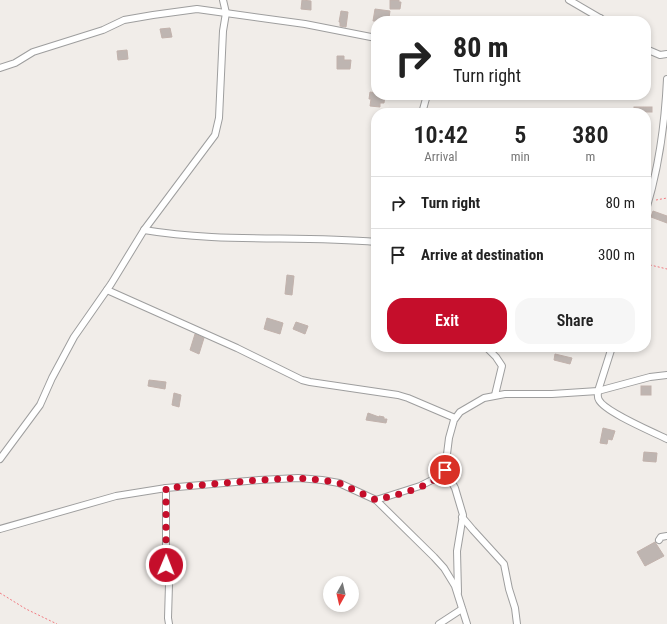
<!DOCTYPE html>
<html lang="en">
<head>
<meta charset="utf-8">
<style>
  :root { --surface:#fff; --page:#f6f6f6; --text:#222; --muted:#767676; --line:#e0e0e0; --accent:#c50e2b }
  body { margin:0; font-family:"Roboto Condensed",sans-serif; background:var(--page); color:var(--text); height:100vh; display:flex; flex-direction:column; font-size:15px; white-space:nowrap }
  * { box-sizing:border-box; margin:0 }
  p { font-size:13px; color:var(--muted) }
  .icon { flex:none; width:22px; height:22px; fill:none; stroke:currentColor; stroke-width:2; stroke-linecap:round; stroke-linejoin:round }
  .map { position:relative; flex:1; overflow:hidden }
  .panel { position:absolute; left:371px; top:108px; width:280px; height:244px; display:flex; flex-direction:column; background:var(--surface); border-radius:16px; box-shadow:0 2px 6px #0003 }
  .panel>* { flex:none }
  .top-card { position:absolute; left:371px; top:16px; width:280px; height:84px; border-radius:16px; box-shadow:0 2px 6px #0003; background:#fff; color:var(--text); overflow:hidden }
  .needle { width:26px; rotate:188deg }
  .fabs { position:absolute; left:323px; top:576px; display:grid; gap:8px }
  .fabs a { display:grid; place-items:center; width:36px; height:36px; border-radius:50%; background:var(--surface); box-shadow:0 2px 6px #0003; font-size:20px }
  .pin { position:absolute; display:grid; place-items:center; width:34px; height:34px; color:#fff; margin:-17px; border:2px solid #fff; border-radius:50%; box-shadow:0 1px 4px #0007 }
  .me { position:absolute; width:44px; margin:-22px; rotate:1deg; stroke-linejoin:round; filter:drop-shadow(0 0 3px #0008) }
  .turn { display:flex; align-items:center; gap:14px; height:84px; padding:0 16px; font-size:18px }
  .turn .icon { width:52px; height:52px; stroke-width:2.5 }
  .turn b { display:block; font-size:28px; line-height:34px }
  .eta { display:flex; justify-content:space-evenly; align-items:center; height:68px; text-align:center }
  .eta b { font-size:24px; font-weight:600; line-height:28px }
  .cta { display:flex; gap:8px; margin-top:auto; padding:8px 16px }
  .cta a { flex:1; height:46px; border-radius:16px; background:var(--accent); color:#fff; font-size:16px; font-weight:600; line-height:46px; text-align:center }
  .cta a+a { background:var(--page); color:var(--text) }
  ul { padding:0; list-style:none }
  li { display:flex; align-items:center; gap:12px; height:52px; padding:0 16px; border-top:1px solid var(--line) }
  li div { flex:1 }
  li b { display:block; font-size:15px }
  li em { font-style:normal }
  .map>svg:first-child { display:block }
  .building { fill:#beb5b1; stroke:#c2b2ac }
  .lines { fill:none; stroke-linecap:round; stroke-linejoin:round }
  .street-casing { stroke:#9e9e9e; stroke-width:8 }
  .path { stroke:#f17980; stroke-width:1; stroke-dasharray:2 2; stroke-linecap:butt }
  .street { stroke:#fff; stroke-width:6 }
  .route { stroke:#c50e2b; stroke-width:7; stroke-dasharray:0 12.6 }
</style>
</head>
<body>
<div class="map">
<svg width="667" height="624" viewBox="0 0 667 624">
  <rect width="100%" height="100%" fill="#f1ede9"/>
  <g class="building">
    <path d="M302 0 311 1V10L301 9Z"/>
    <path d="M390 0H399V2H401L400 9H390Z"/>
    <path d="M375 9 390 11 389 18 386 19 385 21H373Z"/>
    <path d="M341 11 348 12 346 27 340 26V22H339Z"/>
    <path d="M170 28 172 37 162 38 160 29Z"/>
    <path d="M127 50 128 59 118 60 117 51Z"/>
    <path d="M337 56H344V60H351L350 69H337Z"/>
    <path d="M370 92 376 93V95H385L384 103H380V107L370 106 371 99H369Z"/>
    <rect x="634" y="107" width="18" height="5"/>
    <path d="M653 211 667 216V223L651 217Z"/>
    <path d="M287 275 294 276 292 295 285 294Z"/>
    <path d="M267 318 283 323 280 334 264 329Z"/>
    <path d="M296 322 308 326 305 334 293 329Z"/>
    <path d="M195 334 204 338 199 354 190 350Z"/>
    <path d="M555 354 572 358 570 364 554 360Z"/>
    <path d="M149 380 166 382 165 389 148 386Z"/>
    <rect x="641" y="386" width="10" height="9"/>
    <path d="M174 393 181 395 179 407 172 405Z"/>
    <path d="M368 413 379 417V416L384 417V419H387L386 423 366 420Z"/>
    <path d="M603 428 615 431 612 440 608 439 607 444 600 443Z"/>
    <path d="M644 452 657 453 656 462 643 461Z"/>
    <path d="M655 542 664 556 645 566 637 552Z"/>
  </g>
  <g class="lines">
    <g class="street-casing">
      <g id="street">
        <path d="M569 0 605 21"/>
        <path d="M586 21 600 18"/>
        <path d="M646 49 660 55 667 54"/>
        <path d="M0 68 15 63 33 52 103 30 124 20 153 15 197 9 305 24 376 38"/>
        <path d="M422 113 427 95"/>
        <path d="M646 210C659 167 665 124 667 79"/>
        <path d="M144 230C221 243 299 235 376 242"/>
        <path d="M107 290 237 348 302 380 310 382 398 395 408 398 455 418"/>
        <path d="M486 347 496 357 502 366 495 395"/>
        <path d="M612 347 598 391C598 395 597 397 599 400 605 412 653 432 667 439"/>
        <path d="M0 459 40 405 52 378 74 337 111 284 144 230 215 135 219 118 223 31 226 13 223 0"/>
        <path d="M445 470 455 488 463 515 457 551 458 592"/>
        <path d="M166 488V565L169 584 168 618 169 624"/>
        <path d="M376 500 434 557 444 568 455 586 467 624"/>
        <path d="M462 517 473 530 504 564 509 589 515 608 517 624"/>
        <path d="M0 529 116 496 166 488 259 480 298 478 322 480 339 483 376 500 420 486 440 476 445 470 449 438 454 420 460 412 484 398 505 394H552L598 391 650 377 667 375"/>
        <path d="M659 540 661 537 667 536"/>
        <path d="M439 624 462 609"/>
      </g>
    </g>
    <g class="path">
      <path d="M656 200 667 198"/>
      <path d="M646 264 667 269"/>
      <path d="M0 593 26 609 57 624"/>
    </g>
    <use href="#street" class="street"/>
  </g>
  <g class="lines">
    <path class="route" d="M166 565V488L259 480 298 478 322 480 339 483 376 500C395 495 434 487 445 470"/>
  </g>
</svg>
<div class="fabs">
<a><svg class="needle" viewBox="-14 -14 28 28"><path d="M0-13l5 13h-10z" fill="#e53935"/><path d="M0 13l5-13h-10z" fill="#767676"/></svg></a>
</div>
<div class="pin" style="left:445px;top:470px;background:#d93025"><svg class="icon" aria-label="arrive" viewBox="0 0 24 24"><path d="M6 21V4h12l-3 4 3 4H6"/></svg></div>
<svg class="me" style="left:166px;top:565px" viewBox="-20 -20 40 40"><circle r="17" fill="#c50e2b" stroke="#fff" stroke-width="3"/><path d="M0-11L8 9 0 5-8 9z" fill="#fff"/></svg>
<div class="top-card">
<div class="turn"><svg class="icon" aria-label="right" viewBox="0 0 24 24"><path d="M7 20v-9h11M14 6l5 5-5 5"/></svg><div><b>80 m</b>Turn right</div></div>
</div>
<section class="panel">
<div class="eta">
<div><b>10:42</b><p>Arrival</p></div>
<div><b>5</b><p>min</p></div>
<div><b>380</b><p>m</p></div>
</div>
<ul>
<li><svg class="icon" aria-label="right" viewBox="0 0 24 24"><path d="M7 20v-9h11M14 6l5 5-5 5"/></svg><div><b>Turn right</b></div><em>80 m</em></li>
<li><svg class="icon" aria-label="arrive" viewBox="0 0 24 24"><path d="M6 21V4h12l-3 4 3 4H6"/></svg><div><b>Arrive at destination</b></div><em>300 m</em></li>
</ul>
<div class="cta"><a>Exit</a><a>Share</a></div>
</section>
</div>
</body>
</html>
